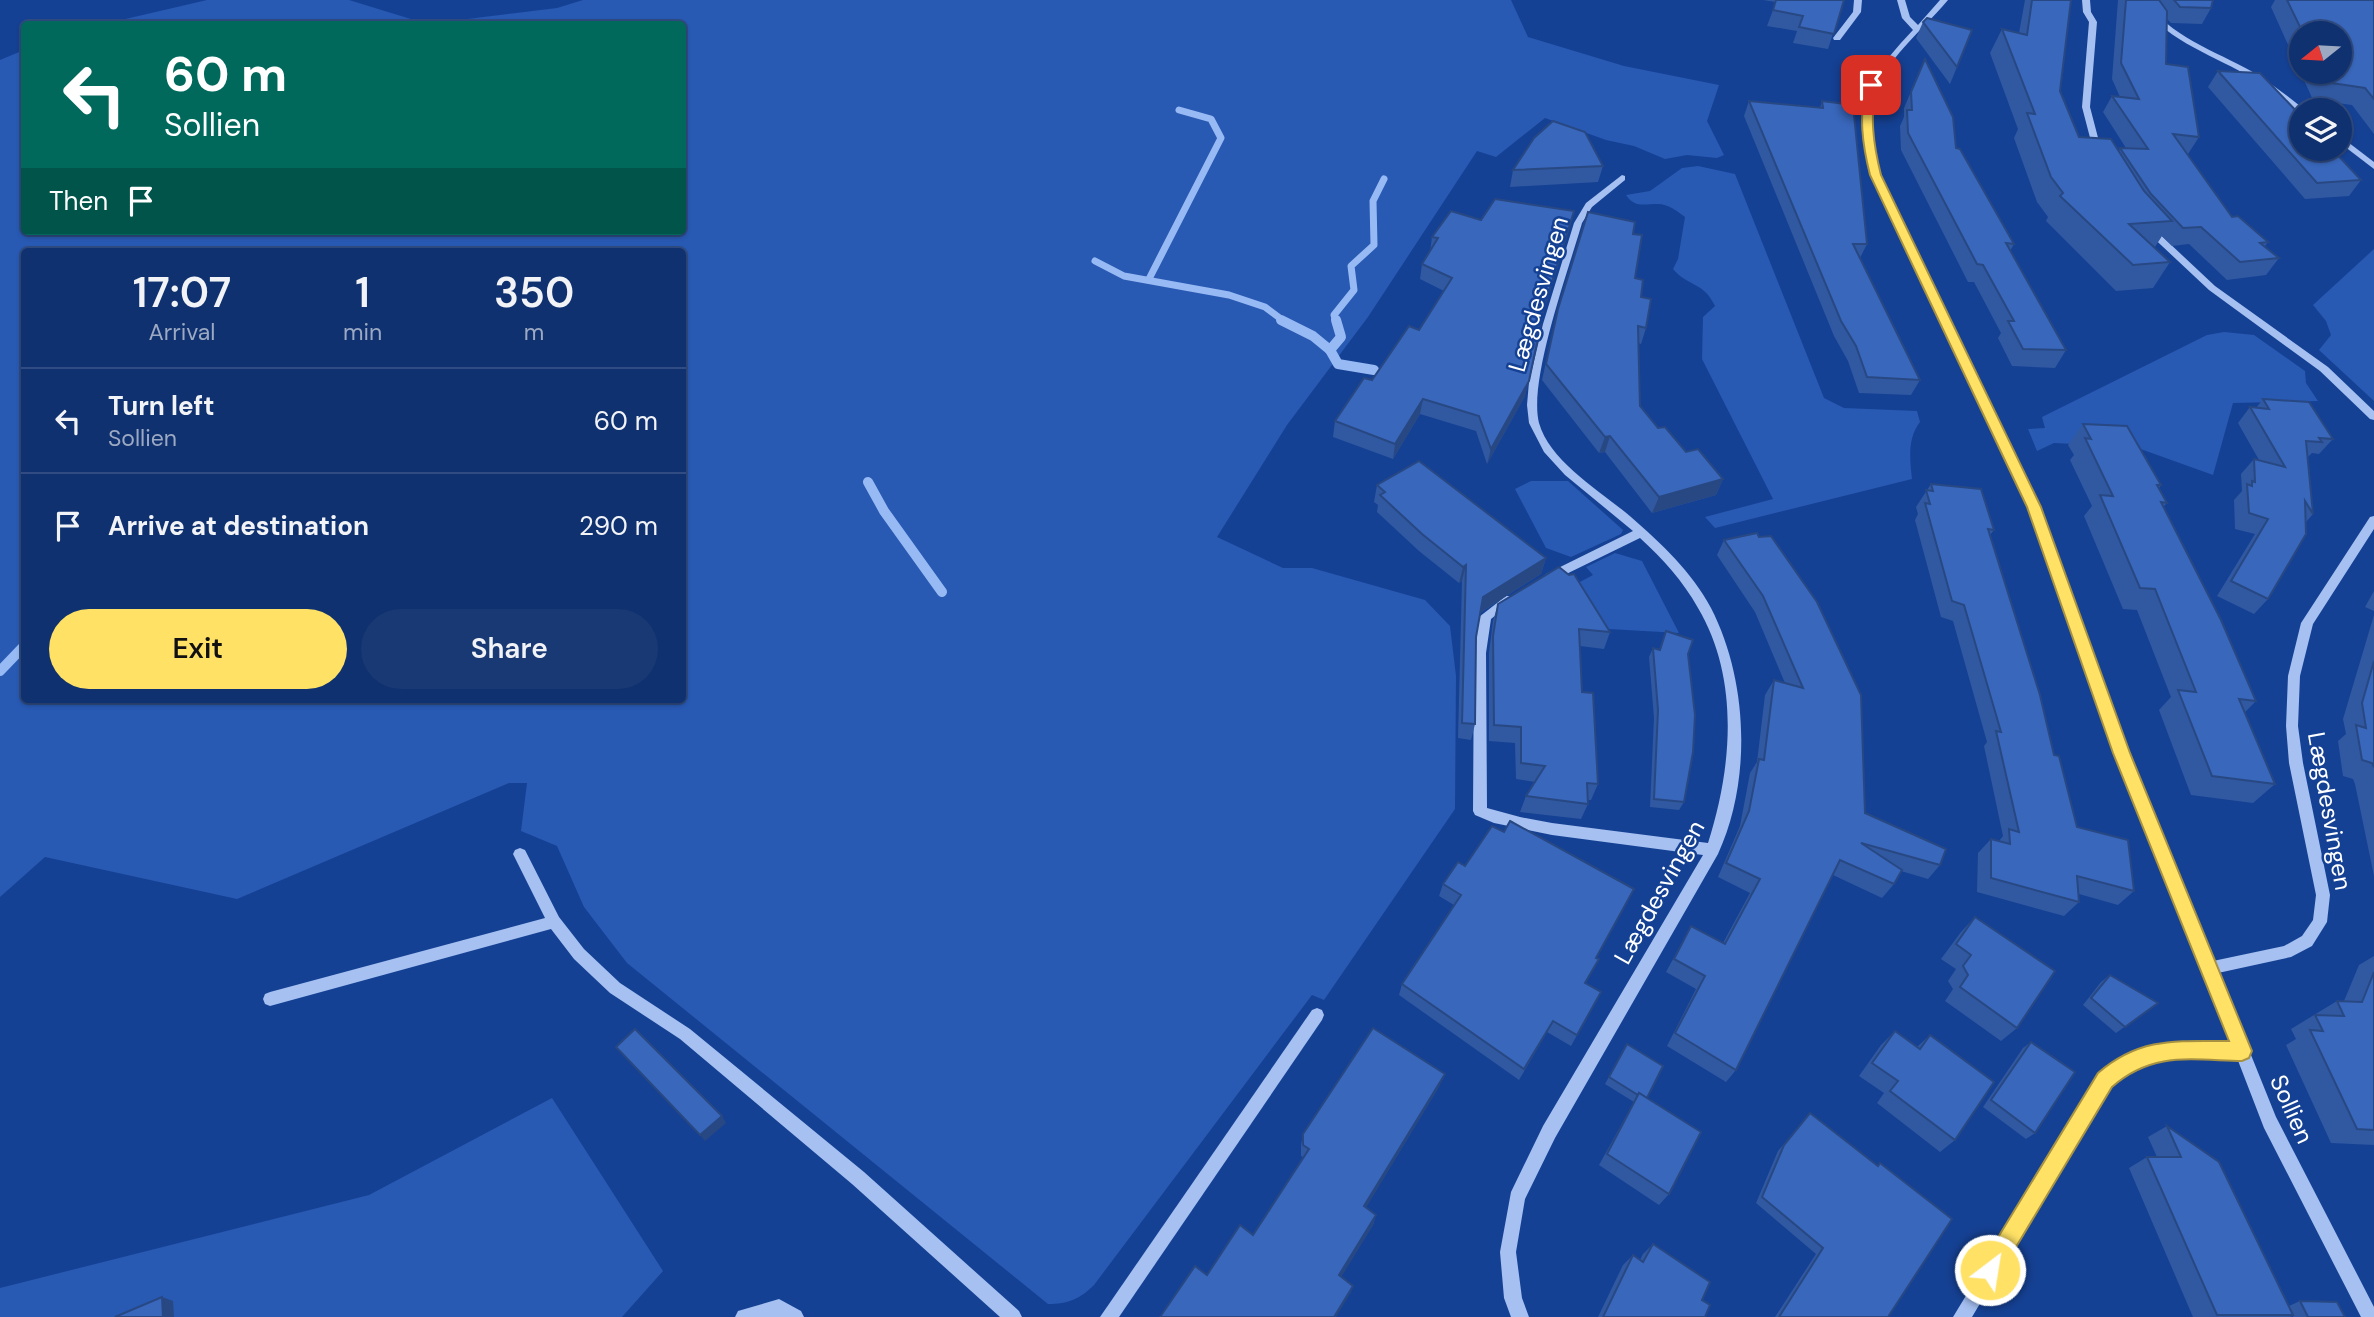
<!DOCTYPE html>
<html lang="en">
<head>
<meta charset="utf-8">
<style>
  :root { --surface:#10316f; --page:#193974; --text:#f1f3f6; --muted:#9ca9c3; --line:#304c82; --accent:#ffe165 }
  body { margin:0; font-family:"DM Sans",sans-serif; background:var(--page); color:var(--text); height:100vh; display:flex; flex-direction:column; font-size:26px; white-space:nowrap }
  * { box-sizing:border-box; margin:0 }
  p { font-size:23px; color:var(--muted) }
  .icon { flex:none; width:38px; height:38px; fill:none; stroke:currentColor; stroke-width:2; stroke-linecap:round; stroke-linejoin:round }
  .map { position:relative; flex:1; overflow:hidden }
  .panel { position:absolute; left:21px; top:248px; width:665px; height:455px; display:flex; flex-direction:column; background:var(--surface); border-radius:7px; box-shadow:0 2px 5px #0004,0 0 0 2px var(--line) }
  .panel>* { flex:none }
  .guide { position:absolute; left:21px; top:21px; width:665px; height:214px; border-radius:7px; box-shadow:0 2px 5px #0004,0 0 0 2px var(--line); background:#00695c; color:#fff; overflow:hidden }
  .needle { width:46px; rotate:252deg }
  .fabs { position:absolute; left:2289px; top:21px; display:grid; gap:14px }
  .fabs a { display:grid; place-items:center; width:63px; height:63px; border-radius:50%; background:var(--surface); box-shadow:0 2px 5px #0004,0 0 0 2px var(--line); font-size:35px }
  .pin { position:absolute; display:grid; place-items:center; width:60px; height:60px; color:#fff; margin:-30px; border-radius:14px; box-shadow:0 4px 10px #0006 }
  .me { position:absolute; width:77px; margin:-38px; rotate:31deg; stroke-linejoin:round; filter:drop-shadow(0 0 5px #0008) }
  .turn { display:flex; align-items:center; gap:24px; height:147px; padding:0 28px; font-size:32px }
  .turn .icon { width:91px; height:91px; stroke-width:2.5 }
  .turn b { display:block; font-size:49px; line-height:60px }
  .then { display:flex; align-items:center; height:66px; padding:0 28px; background:#0003; gap:14px; font-size:26px }
  .eta { display:flex; justify-content:space-evenly; align-items:center; height:119px; text-align:center }
  .eta b { font-size:42px; font-weight:600; line-height:49px }
  .cta { display:flex; gap:14px; margin-top:auto; padding:14px 28px }
  .cta a { flex:1; height:80px; border-radius:42px; background:var(--accent); color:#111; font-size:28px; font-weight:600; line-height:80px; text-align:center }
  .cta a+a { background:var(--page); color:var(--text) }
  ul { padding:0; list-style:none }
  li { display:flex; align-items:center; gap:21px; height:105px; padding:0 28px; border-top:2px solid var(--line) }
  li div { flex:1 }
  li b { display:block; font-size:26px }
  li em { font-style:normal }
  .map>svg:first-child { display:block }
  .green { fill:#2859b3; fill-rule:evenodd }
  .lines { fill:none; stroke-linecap:round; stroke-linejoin:round }
  .stream-far1 { stroke:#97baf4; stroke-width:7 }
  .stream { stroke:#97baf4; stroke-width:10 }
  .minor { fill:#a5c0f1; fill-rule:evenodd }
  .wall { fill:#3159a1; fill-rule:evenodd }
  .shaded-wall { fill:#284883 }
  .building { fill:#3967bb; stroke:#284883; stroke-width:2 }
  .route { fill:#ffe165; stroke:#a69242; stroke-width:2 }
  .labels { text-anchor:middle; dominant-baseline:central; stroke-width:5; stroke-linejoin:round; paint-order:stroke }
  .street-label { font-size:24px; fill:#fff; stroke:#154194 }
</style>
</head>
<body>
<div class="map">
<svg width="2374" height="1317" viewBox="0 0 2374 1317">
  <rect width="100%" height="100%" fill="#154194"/>
  <g class="green">
    <path d="M207 0H349L427 24 557 8 583 0H1511L1528 37 1624 66 1719 85 1707 121 1724 155 1717 158 1687 155 1665 159 1634 146 1606 140 1545 118 1496 157 1477 151 1368 317 1287 425 1217 537 1283 568H1312L1425 600 1450 626 1456 676 1455 809 1324 1000 1312 995 1094 1285C1080 1299 1068 1304 1048 1304L627 963 584 907 557 846 521 831 527 783H509L237 899 45 857 0 897V60L24 50V231H682V24H104ZM682 252V700H24V252Z"/>
    <path d="M1698 166 1735 174 1824 398 1844 408 1917 411 1920 422C1907 439 1910 460 1912 479L1715 528 1705 517 1773 499 1702 359 1703 317 1715 306C1703 281 1688 287 1673 269L1678 259 1685 217C1677 211 1668 204 1658 204 1643 204 1635 208 1626 195L1650 191 1682 168Z"/>
    <path d="M2374 249V401L2319 350 2331 335 2326 321 2313 305Z"/>
    <path d="M2224 332 2254 335 2305 371 2306 383 2318 401 2233 403 2213 475 2135 447 2054 443 2037 451 2028 429 2045 428 2042 417 2207 335Z"/>
    <path d="M1531 481H1568L1623 530 1621 534 1571 557 1546 548 1515 489Z"/>
    <path d="M1615 553 1642 561 1679 633 1609 629 1576 584 1593 575 1586 567Z"/>
    <path d="M552 1098 663 1271 622 1317H0V1288L369 1195Z"/>
  </g>
  <g class="lines">
    <g class="stream-far1">
      <path d="M1095 261 1124 276 1229 295 1265 307 1285 322"/>
      <path d="M1149 279 1221 138 1211 119 1179 110"/>
      <path d="M1336 322 1334 315 1354 290 1351 266 1374 245 1373 201 1384 179"/>
    </g>
    <g class="stream">
      <path d="M1281 320 1313 336 1330 350"/>
      <path d="M1336 320 1341 337 1330 350 1338 364 1374 370"/>
      <path d="M868 482 884 511 942 592"/>
      <path d="M0 671 24 646"/>
    </g>
    <g class="minor">
      <path d="M1854 0H1862L1861 12 1840 40H1834L1833 38 1853 12Z"/>
      <path d="M1897 0H1905L1910 17 1918 25 1940 0H1948C1919 35 1873 67 1871 116 1870 136 1876 156 1880 175L2040 507 2128 753 2213 961 2284 946 2302 936 2313 920 2316 895 2289 763 2286 726 2288 676 2301 623 2370 517 2374 516V529L2313 624 2300 676 2298 726 2303 763 2330 895 2327 922 2312 946 2291 957 2218 973 2276 1117 2374 1307V1317H2361L2264 1128 2237 1058C2185 1057 2154 1052 2110 1085L1972 1317H1953L2100 1075C2143 1042 2178 1042 2231 1043L2116 753 2028 507 1872 175C1855 103 1863 83 1913 30L1902 18Z"/>
      <path d="M2082 0H2090L2091 12 2097 22 2090 107 2102 153 2098 156 2094 153 2082 107 2089 22 2083 12Z"/>
      <path d="M2140 0H2148C2165 35 2218 52 2251 71 2269 82 2288 96 2305 110H2301V113H2298C2281 100 2264 86 2245 74 2210 54 2159 37 2140 0Z"/>
      <path d="M2340 136 2374 162V169L2340 143Z"/>
      <path d="M1622 175 1625 176V180L1592 207 1582 223C1569 269 1528 380 1539 423 1550 462 1602 492 1631 517 1661 543 1692 572 1711 608 1748 680 1752 780 1718 854L1555 1138 1525 1199 1516 1252 1522 1298 1529 1317H1511L1504 1298 1500 1252 1511 1192 1543 1126 1703 855 1552 835 1494 823 1475 815 1473 811 1474 653 1479 617 1506 596H1514L1516 599 1491 619 1486 653 1487 808 1520 817 1552 823 1708 843C1732 768 1740 679 1698 608 1683 581 1663 559 1640 538L1554 580 1550 581 1544 577 1546 574 1633 531 1565 475 1544 452 1529 423 1527 405 1529 382 1543 324 1574 223 1586 203Z"/>
      <path d="M2148 225 2151 226 2215 286 2328 367 2374 411V420L2370 419 2320 371 2209 290 2145 230 2143 228Z"/>
      <path d="M520 848 525 850 559 917 584 949 620 983 690 1029 864 1172 1019 1311 1022 1317H1000L852 1184 680 1039 610 993 574 959 551 929 270 1006 265 1004 263 999 265 994 270 992 545 918 513 854 515 850Z"/>
      <path d="M1317 1008 1322 1010 1324 1015 1322 1020 1119 1317H1100L1312 1010Z"/>
      <path d="M779 1299 801 1311 804 1317H735L738 1311Z"/>
    </g>
  </g>
  <g class="wall">
    <path d="M1763 0H1844L1828 49 1793 43 1797 31 1767 26 1776 2Z"/>
    <path d="M2025 0H2071L2060 91 2079 137 2119 151 2120 148H2126L2103 112 2112 96 2120 97 2112 79 2118 0H2213L2211 8 2202 24 2171 23 2167 19 2166 64 2199 137 2188 154H2187L2232 217 2268 242 2265 246 2279 258 2266 275 2227 280 2189 244 2172 246 2162 236 2155 247H2153L2170 262 2153 288 2116 291 2046 221 2048 217 2037 202 2014 138 2018 129 1990 53 2002 29 2019 33Z"/>
    <path d="M2275 0H2374V134L2352 105 2313 100 2271 7ZM2301 33H2340V72H2301Z"/>
    <path d="M1923 22 1957 67 1950 84 1916 38Z"/>
    <path d="M1925 59 1956 148 2014 244 2010 251 2066 350 2055 368 2012 366 1998 338 2001 333 1974 282H1968L1901 150 1900 126 1904 117V108Z"/>
    <path d="M2218 71 2361 180 2349 196 2305 199 2208 87Z"/>
    <path d="M1749 101 1820 108 1822 101 1867 244 1860 258 1920 380 1911 395 1859 393 1848 361 1834 336 1744 116Z"/>
    <path d="M1603 166 1598 182 1510 187 1513 170Z"/>
    <path d="M1481 220 1570 226 1542 317 1525 396 1487 464 1476 431 1420 414 1393 459 1333 437 1335 421 1419 330 1444 291 1420 279 1422 264 1430 252 1432 237Z"/>
    <path d="M1633 234 1635 278 1641 297 1646 328 1641 344 1638 343 1640 406 1658 428 1686 452 1723 479 1716 495 1652 513 1605 452 1599 453 1542 380 1558 309Z"/>
    <path d="M2263 399 2333 439 2319 454 2312 453 2308 457 2313 514 2306 522 2268 599 2254 614 2217 596 2255 534 2235 529 2234 500 2242 491 2241 474 2254 459 2259 460 2238 423 2250 407 2256 408Z"/>
    <path d="M2083 424 2161 485 2159 488 2167 503 2163 507 2256 701 2244 713 2275 784 2253 803 2191 795 2159 710 2171 697 2137 610 2123 609 2084 516 2092 506 2070 460 2074 455 2068 445Z"/>
    <path d="M1931 484 1994 530 1990 535 2054 755 2077 827 2134 891 2118 905 2079 894V902L2064 916 1977 892 1978 853 1991 839 1999 841 2003 836 1984 746 1987 742 1953 621 1941 617 1915 520 1918 514 1916 507Z"/>
    <path d="M1377 485 1546 558 1541 574 1480 613 1476 637 1475 724 1471 740 1458 738 1462 581 1459 583 1419 551 1377 512 1378 505 1374 502Z"/>
    <path d="M1757 533 1865 813 1940 865 1928 879 1901 871 1894 884 1882 898 1833 875 1736 1070 1726 1082 1667 1046 1696 989 1666 972 1691 926 1723 943 1750 893 1718 877 1740 826 1750 773 1757 762 1765 695 1774 680 1785 683 1755 612 1717 555 1724 540Z"/>
    <path d="M2374 591V611L2365 607Z"/>
    <path d="M1498 604 1610 632 1604 649 1580 646 1582 692 1598 784 1591 800H1588V804L1581 819 1520 812 1526 796 1535 782 1516 779 1515 743 1489 741V653L1493 621Z"/>
    <path d="M2374 615V876L2355 784 2353 779 2343 776 2338 741 2346 734 2343 719Z"/>
    <path d="M1666 631 1688 654 1684 802 1679 810 1650 807 1654 718 1649 657 1653 648 1659 650Z"/>
    <path d="M1443 884 1596 958 1586 983 1601 992 1571 1046 1547 1032 1519 1080 1399 995 1402 984 1454 905 1439 896Z"/>
    <path d="M1975 917 2017 1028 2001 1041 1945 1001 1953 989 1948 981 1956 969 1941 959 1961 932Z"/>
    <path d="M2374 956V1145L2331 1143 2286 1045 2296 1039 2291 1029 2337 1001H2344L2359 965Z"/>
    <path d="M2110 975 2158 1003 2116 1033 2083 1005 2101 982Z"/>
    <path d="M1895 1031 1917 1047 1930 1035 1955 1140 1940 1152 1877 1103 1884 1093 1859 1076 1881 1045Z"/>
    <path d="M2031 1042 2035 1133 2026 1139 1983 1107 2023 1048Z"/>
    <path d="M1627 1044 1647 1098 1669 1194 1659 1205 1599 1165 1634 1102 1605 1084Z"/>
    <path d="M1440 1085 1366 1207 1376 1215 1373 1225 1341 1276 1353 1286 1350 1294 1207 1275 1253 1235 1303 1157 1301 1156V1145L1303 1134Z"/>
    <path d="M1810 1113 1877 1166 1880 1163 1888 1317H1775L1816 1254 1756 1203 1778 1151Z"/>
    <path d="M2167 1126 2289 1306 2300 1301 2345 1317H2293V1316L2289 1317H2193L2129 1168 2147 1157H2157L2148 1137Z"/>
    <path d="M1653 1244 1702 1300 1705 1317H1598L1623 1265 1633 1255 1640 1260 1643 1254Z"/>
  </g>
  <g class="shaded-wall">
    <path d="M1574 211 1570 226 1540 323 1544 308Z"/>
    <path d="M1529 381 1525 396 1487 464 1491 449Z"/>
    <path d="M1423 399 1420 414 1393 459 1395 444Z"/>
    <path d="M1610 436 1605 452 1599 453 1605 437Z"/>
    <path d="M1723 479 1716 495 1652 513 1659 497Z"/>
    <path d="M1546 558 1541 574 1478 614 1483 597Z"/>
    <path d="M1466 565 1462 581 1459 583 1463 567Z"/>
    <path d="M1445 1074 1440 1085 1361 1216 1364 1206Z"/>
    <path d="M722 1116 726 1123 705 1141 700 1135Z"/>
    <path d="M1376 1215 1373 1225 1337 1284 1339 1275Z"/>
    <path d="M1353 1286 1350 1294 1336 1317H1334Z"/>
    <path d="M162 1297 173 1301 174 1317H163Z"/>
  </g>
  <g class="building">
    <path d="M1776 0H1844L1834 34 1799 27 1803 16 1773 10Z"/>
    <path d="M2032 0H2071L2060 91 2079 137 2111 139 2144 191 2172 221 2129 224 2170 262 2133 265 2060 196 2063 193 2051 177 2027 113 2035 114 2002 29 2027 35Z"/>
    <path d="M2126 0H2159L2167 11 2166 64 2188 67 2199 137 2173 134 2232 217 2238 216 2268 242 2260 243 2279 258 2240 262 2201 227 2183 228 2151 194 2120 148 2148 149 2112 96 2139 99 2121 63Z"/>
    <path d="M2174 0H2213L2211 8 2180 7Z"/>
    <path d="M2287 0H2374V99L2365 88 2325 82 2321 72H2340V33H2303Z"/>
    <path d="M1927 18 1972 30 1957 67 1923 22Z"/>
    <path d="M1925 59 1953 117 1956 148 1960 149 2014 244 2006 243 2066 350 2023 349 2008 321H2014L1983 265 1977 264 1908 133 1907 110H1912L1911 92Z"/>
    <path d="M2218 71 2260 73 2301 116V149H2332L2361 180 2317 183Z"/>
    <path d="M1749 101 1823 108 1822 101 1853 105 1867 244H1853L1920 380 1867 377 1856 346 1841 321Z"/>
    <path d="M1553 121 1585 132 1603 166 1513 170 1534 138Z"/>
    <path d="M1495 199 1574 211 1544 308 1529 381 1491 449 1479 416 1423 399 1395 444 1335 421 1364 378 1372 380 1409 326 1419 330 1452 278 1422 264 1438 238 1432 237 1451 211 1481 220Z"/>
    <path d="M1588 212 1635 222 1633 234 1642 235 1635 278 1643 280 1641 297 1651 299 1646 328 1638 326 1640 406 1658 428 1665 427 1686 452 1698 449 1723 479 1659 497 1610 436 1605 437 1546 364 1558 309Z"/>
    <path d="M2263 399 2309 402 2333 439 2319 438 2322 442 2306 441 2313 514 2305 501 2306 534 2268 599 2231 581 2268 519 2249 513 2247 484 2252 486V481L2255 482 2254 459 2285 467 2250 407 2269 409Z"/>
    <path d="M2083 424 2127 426 2161 485H2157L2167 503 2161 502 2221 620 2256 701 2239 699 2275 784 2212 776 2178 690 2196 692 2155 589 2140 588 2100 495 2113 496 2085 438 2091 439Z"/>
    <path d="M1419 461 1546 558 1483 597 1476 637 1475 724 1462 723 1466 565 1463 567 1422 534 1380 495 1385 492 1377 485Z"/>
    <path d="M1931 484 1981 489 1994 530 1988 529 2040 695 2054 755 2059 756 2077 827 2128 840 2134 891 2077 876 2079 902 1991 878V839L2010 844 2009 829 2019 832 1996 731 2001 732 1964 605 1952 601 1925 503 1930 504 1926 490 1933 491Z"/>
    <path d="M1757 533 1759 537 1771 536 1817 602 1861 695 1865 813 1946 849 1940 865 1861 843 1902 870 1894 884 1840 860 1736 1070 1675 1033 1705 976 1674 959 1691 926 1725 944 1760 879 1726 863 1749 811 1759 759 1764 760 1774 680 1803 688 1763 596 1724 540Z"/>
    <path d="M1559 567 1569 575 1574 574 1610 632 1579 629 1582 692 1593 693 1598 784 1587 783 1588 804 1526 796 1545 766 1521 763V727L1494 725 1493 636 1498 604Z"/>
    <path d="M1666 631 1693 640 1688 654 1695 715 1693 752 1684 802 1654 799 1658 710 1653 648 1660 650Z"/>
    <path d="M2374 661V767L2372 763 2362 760 2356 725 2366 728 2362 703Z"/>
    <path d="M1510 821 1634 889 1596 958 1599 959 1585 983 1601 992 1577 1035 1553 1021 1524 1069 1402 984 1461 895 1443 884 1458 862 1465 866 1492 826 1504 832Z"/>
    <path d="M1975 917 2055 971 2017 1028 1960 987 1968 975 1963 966 1971 955 1956 944Z"/>
    <path d="M2374 972V1130L2357 1129 2310 1030 2323 1031 2315 1015 2344 1016 2337 1001 2362 1002Z"/>
    <path d="M2110 975 2158 1003 2125 1027 2091 998Z"/>
    <path d="M1373 1028 1445 1074 1364 1206 1376 1215 1339 1275 1353 1286 1334 1317H1160L1195 1266 1207 1275 1240 1225 1253 1235 1309 1149 1303 1145V1134Z"/>
    <path d="M635 1029 722 1116 700 1135 616 1047Z"/>
    <path d="M1895 1031 1920 1049 1930 1035 1994 1082 1955 1140 1890 1091 1898 1081 1872 1063Z"/>
    <path d="M2031 1042 2075 1072 2035 1133 1991 1100Z"/>
    <path d="M1627 1044 1663 1066 1647 1098 1639 1093 1638 1095 1609 1077Z"/>
    <path d="M1639 1093 1701 1132 1669 1194 1607 1154Z"/>
    <path d="M1810 1113 1878 1166 1880 1163 1952 1219 1888 1317H1779L1823 1248 1762 1197 1784 1145Z"/>
    <path d="M2167 1126 2219 1162 2293 1315H2217L2147 1157H2181Z"/>
    <path d="M1653 1244 1710 1282 1702 1300 1710 1305 1705 1317H1603L1633 1255 1643 1262Z"/>
    <path d="M162 1297 163 1317H115Z"/>
    <path d="M2300 1301 2337 1302 2345 1317H2308Z"/>
  </g>
  <path class="route" d="M1871 81 1876 85C1870 117 1873 143 1881 175L2041 507 2130 753 2252 1051 2249 1058 2242 1061C2192 1060 2153 1051 2112 1087L1998 1277 1990 1281 1983 1277 1979 1270 1983 1262 2098 1073C2140 1037 2176 1041 2229 1041L2113 753 2027 507 1870 175C1862 143 1859 117 1866 85Z"/>
  <g class="labels">
    <g class="street-label">
      <text transform="translate(1538 294) rotate(-74)">Lægdesvingen</text>
      <text transform="translate(2330 811) rotate(80)">Lægdesvingen</text>
      <text transform="translate(1659 892) rotate(-61)">Lægdesvingen</text>
      <text transform="translate(2292 1109) rotate(66)">Sollien</text>
    </g>
  </g>
</svg>
<div class="fabs">
<a><svg class="needle" viewBox="-14 -14 28 28"><path d="M0-13l5 13h-10z" fill="#e53935"/><path d="M0 13l5-13h-10z" fill="#9ca9c3"/></svg></a>
<a><svg class="icon" aria-label="layers" viewBox="0 0 24 24"><path d="M12 4l9 5-9 5-9-5zM3 14l9 5 9-5"/></svg></a>
</div>
<div class="pin" style="left:1871px;top:85px;background:#d93025"><svg class="icon" aria-label="arrive" viewBox="0 0 24 24"><path d="M6 21V4h12l-3 4 3 4H6"/></svg></div>
<svg class="me" style="left:1990px;top:1270px" viewBox="-20 -20 40 40"><circle r="17" fill="#ffe165" stroke="#fff" stroke-width="3"/><path d="M0-11L8 9 0 5-8 9z" fill="#fff"/></svg>
<div class="guide">
<div class="turn"><svg class="icon" aria-label="left" viewBox="0 0 24 24"><path d="M17 20v-9H6M10 6l-5 5 5 5"/></svg><div><b>60 m</b>Sollien</div></div>
<div class="then">Then<svg class="icon" aria-label="arrive" viewBox="0 0 24 24"><path d="M6 21V4h12l-3 4 3 4H6"/></svg></div>
</div>
<section class="panel">
<div class="eta">
<div><b>17:07</b><p>Arrival</p></div>
<div><b>1</b><p>min</p></div>
<div><b>350</b><p>m</p></div>
</div>
<ul>
<li><svg class="icon" aria-label="left" viewBox="0 0 24 24"><path d="M17 20v-9H6M10 6l-5 5 5 5"/></svg><div><b>Turn left</b><p>Sollien</p></div><em>60 m</em></li>
<li><svg class="icon" aria-label="arrive" viewBox="0 0 24 24"><path d="M6 21V4h12l-3 4 3 4H6"/></svg><div><b>Arrive at destination</b></div><em>290 m</em></li>
</ul>
<div class="cta"><a>Exit</a><a>Share</a></div>
</section>
</div>
</body>
</html>
